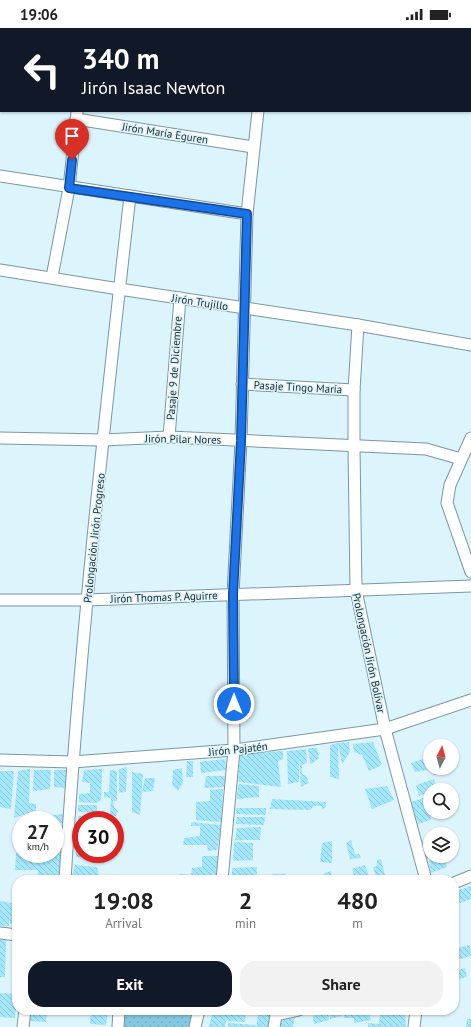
<!DOCTYPE html>
<html lang="en">
<head>
<meta charset="utf-8">
<style>
  :root { --surface:#fff; --page:#f2f2f2; --text:#222; --muted:#767676; --accent:#111827 }
  body { margin:0; font-family:"PT Sans",sans-serif; background:var(--page); color:var(--text); height:100vh; display:flex; flex-direction:column; font-size:15px; white-space:nowrap }
  * { box-sizing:border-box; margin:0 }
  p { font-size:13px; color:var(--muted) }
  .icon { flex:none; width:22px; height:22px; fill:none; stroke:currentColor; stroke-width:2; stroke-linecap:round; stroke-linejoin:round }
  .map { position:relative; flex:1; overflow:hidden }
  .details { position:absolute; left:12px; top:847px; width:447px; height:140px; display:flex; flex-direction:column; background:var(--surface); border-radius:16px; box-shadow:0 1px 3px #0004 }
  .details>* { flex:none }
  .guide { position:absolute; left:0px; top:0px; width:471px; height:84px; box-shadow:0 1px 3px #0004; background:#111827; color:#fff; overflow:hidden }
  .needle { width:26px; rotate:6deg }
  .controls { position:absolute; left:423px; top:711px; display:grid; gap:8px }
  .controls a { display:grid; place-items:center; width:36px; height:36px; border-radius:50%; background:var(--surface); box-shadow:0 1px 3px #0004; font-size:20px }
  .speed { position:absolute; left:12px; top:783px; display:flex; gap:8px; font-size:20px; font-weight:700; text-align:center }
  .speed>* { display:grid; place-content:center; width:52px; height:52px; border-radius:50%; background:var(--surface); box-shadow:0 1px 3px #0004; line-height:1 }
  .speed small { font-size:10px; font-weight:400 }
  .speed .limit { border:6px solid #d22; background:#fff; color:#111 }
  .pin { position:absolute; display:grid; place-items:center; width:34px; height:34px; color:#fff; margin:-41px -17px; border-radius:50% 50% 50% 0; rotate:-45deg; box-shadow:0 0 4px #0007 }
  .pin .icon { rotate:45deg }
  .me { position:absolute; width:44px; margin:-22px; rotate:0deg; stroke-linejoin:round; filter:drop-shadow(0 0 3px #0008) }
  .turn { display:flex; align-items:center; gap:14px; height:84px; padding:0 16px; font-size:18px }
  .turn .icon { width:52px; height:52px; stroke-width:2.5 }
  .turn b { display:block; font-size:28px; line-height:34px }
  .eta { display:flex; justify-content:space-evenly; align-items:center; height:68px; text-align:center }
  .eta b { font-size:24px; font-weight:700; line-height:28px }
  .button { display:flex; gap:8px; margin-top:auto; padding:8px 16px }
  .button a { flex:1; height:46px; border-radius:16px; background:var(--accent); color:#fff; font-size:16px; font-weight:700; line-height:46px; text-align:center }
  .button a+a { background:var(--page); color:var(--text) }
  .status { display:flex; justify-content:space-between; align-items:center; height:28px; padding:0 20px; background:var(--surface); direction:ltr }
  .status svg { height:11px; fill:currentColor }
  .map>svg:first-child { display:block }
  .green { fill:url(#green-dots) }
  .building { fill:url(#building-back-hatch) }
  .lines { fill:none; stroke-linecap:round; stroke-linejoin:round }
  .street-casing { stroke:#7b97a0; stroke-width:13 }
  .street { stroke:#fff; stroke-width:11 }
  .route-casing { stroke:#114b97; stroke-width:10 }
  .route { stroke:#1a73e8; stroke-width:7 }
  .labels { text-anchor:middle; dominant-baseline:central; stroke-width:3; stroke-linejoin:round; paint-order:stroke }
  .street-label { font-size:11px; fill:#1d282c; stroke:#dcf4fc }
</style>
</head>
<body>
<div class="status"><b>19:06</b><svg viewBox="0 0 49 12"><path d="M0 12V9h3v3zM5 12V6h3v6zM10 12V3h3v9zM15 12V0h3v12zM26 1h20v11H26zM47 4h2v5h-2z"/></svg></div>
<div class="map">
<svg width="471" height="999" viewBox="0 0 471 999">
  <defs>
    <pattern id="green-dots" width="8" height="8" patternUnits="userSpaceOnUse"><rect width="8" height="8" fill="#83c9e0"/><path d="M2 2h.1M6 6h.1" fill="none" stroke="#71adc0" stroke-width="1.8" stroke-linecap="round"/></pattern>
    <pattern id="building-back-hatch" width="6" height="6" patternUnits="userSpaceOnUse"><rect width="6" height="6" fill="#a3e7fd"/><path d="M-1 5l2 2M0 0l6 6M5-1l2 2" fill="none" stroke="#8cc6d9"/></pattern>
  </defs>
  <rect width="100%" height="100%" fill="#dcf4fc"/>
  <path class="green" d="M124 982H193L189 999H123Z"/>
  <g class="building">
    <path d="M349 714 350 724 342 736 338 715Z"/>
    <path d="M373 714 382 737 369 743 362 727 354 724 353 716Z"/>
    <path d="M338 715 339 751 330 749V717Z"/>
    <path d="M308 720H317L319 730 312 736 310 735Z"/>
    <path d="M306 721 307 735 302 737V746L306 748 309 755 301 759 299 728V754L288 756 287 723Z"/>
    <path d="M283 723V731L278 733 281 759 238 754 240 726Z"/>
    <path d="M430 723V740H447L449 744 434 747 433 741 415 744 411 735 429 729 426 724Z"/>
    <path d="M225 731 226 742 201 745 200 734Z"/>
    <path d="M187 733H193V749H186Z"/>
    <path d="M127 739 126 764 119 765V741Z"/>
    <path d="M182 740 183 755 178 763 172 757 173 742Z"/>
    <path d="M30 741 29 775 36 776V783L14 790 18 743Z"/>
    <path d="M102 741 101 772 96 775 79 774V766L90 765V755L82 754 84 742Z"/>
    <path d="M34 742H51L50 761 33 763Z"/>
    <path d="M54 742H68L67 760 54 759Z"/>
    <path d="M110 742 117 743V773H113L114 779 118 783 116 788 110 789 111 770 104 769V764H109Z"/>
    <path d="M0 743H14L11 781 0 779Z"/>
    <path d="M132 744 143 746 140 787 132 784Z"/>
    <path d="M206 748H226L225 759 204 760Z"/>
    <path d="M145 750H155L153 763 142 764Z"/>
    <path d="M434 751 437 762H430V764L419 768 416 757Z"/>
    <path d="M238 756 259 758V769L237 771Z"/>
    <path d="M387 758 394 772 372 781 365 761Z"/>
    <path d="M223 761 221 794 196 792V774L210 773V762Z"/>
    <path d="M426 769 431 792 418 796 411 774Z"/>
    <path d="M272 771 326 774V779L322 782V778H314L310 782 270 781Z"/>
    <path d="M78 777H97V785L78 784Z"/>
    <path d="M236 780H266V787L236 786Z"/>
    <path d="M63 786V795H55V792H35V789Z"/>
    <path d="M78 788H95V792H81V816L77 815Z"/>
    <path d="M237 789H265L264 797 236 796Z"/>
    <path d="M191 794 221 797 217 822 208 823 207 817H183L184 810 200 808V798H191Z"/>
    <path d="M261 799 260 812H235L237 800Z"/>
    <rect x="55" y="809" width="8" height="9"/>
    <path d="M351 812 355 826H359L361 830 350 831 346 815Z"/>
    <path d="M332 813V835L320 834 322 815Z"/>
    <path d="M234 814 253 815V832L233 833Z"/>
    <path d="M430 814V829L426 830 423 816Z"/>
    <path d="M76 819H81V826H109L103 831 76 829Z"/>
    <path d="M16 825H61L58 852H37L38 842H15Z"/>
    <path d="M202 828H220L217 852H181L180 846 191 847 192 840 202 839Z"/>
    <path d="M444 829 447 839 431 845 429 833Z"/>
    <path d="M381 831 386 852H377L373 839 377 838V832Z"/>
    <path d="M75 837 97 839 100 852 76 850V852H71Z"/>
    <path d="M365 837 369 848 355 851 352 841Z"/>
    <path d="M257 839V850L232 851V840Z"/>
    <path d="M331 843 333 852H326L324 845Z"/>
    <path d="M272 846H286V852H269Z"/>
    <path d="M471 858V871L460 875 456 863Z"/>
    <path d="M0 873 17 876V896H10V887L9 898H0Z"/>
    <path d="M0 912H6L5 949H0Z"/>
    <path d="M470 917 471 928 454 933V921Z"/>
    <path d="M465 940 467 949 454 952V943Z"/>
    <path d="M0 965 17 966 15 990 0 989Z"/>
    <path d="M29 982H47L46 994 28 993Z"/>
    <rect x="68" y="982" width="9" height="2"/>
    <path d="M91 982H108L106 997 90 996Z"/>
    <path d="M213 982H237L246 985 245 994 226 993 225 999H209Z"/>
    <path d="M259 982 272 983 270 999H256Z"/>
    <path d="M315 982H327V983L311 987 310 983Z"/>
    <path d="M329 982H340L342 988 330 991Z"/>
    <path d="M343 982H368L371 992 354 995V990H344Z"/>
    <path d="M383 982H405L406 999H368V995L379 996 380 985H383Z"/>
    <path d="M328 984 329 992 314 996 313 988Z"/>
    <path d="M295 988 293 999H280L281 989Z"/>
    <path d="M467 991H471V999H466Z"/>
    <path d="M228 995 256 997 255 999H228Z"/>
  </g>
  <g class="lines">
    <g class="street-casing">
      <g id="street">
        <path d="M122 0 128 1"/>
        <path d="M451 0 455 1"/>
        <path d="M88 1 89 0"/>
        <path d="M269 1V0"/>
        <path d="M470 5H471"/>
        <path d="M76 91 253 119"/>
        <path d="M0 148 247 186"/>
        <path d="M0 242 119 261 358 297 471 317"/>
        <path d="M52 249 69 160 77 84"/>
        <path d="M358 297 354 362V419L356 562 385 701 426 852"/>
        <path d="M242 356 354 362"/>
        <path d="M169 409 180 270"/>
        <path d="M0 410 103 412 169 409 426 421 461 431"/>
        <path d="M471 410 450 457 447 475 471 544"/>
        <path d="M0 572H87L471 558"/>
        <path d="M0 732 72 734 234 722 385 701 471 672"/>
        <path d="M65 852C79 624 104 396 130 168"/>
        <path d="M222 852 234 722 233 566 241 413 247 186 258 83"/>
        <path d="M454 855 471 848"/>
        <path d="M0 905 17 907"/>
        <path d="M276 987 299 982"/>
        <path d="M23 999 25 982"/>
        <path d="M118 999 119 982"/>
        <path d="M195 999 199 982"/>
        <path d="M274 999 277 982"/>
        <path d="M414 999 416 982"/>
      </g>
    </g>
    <use href="#street" class="street"/>
  </g>
  <g class="lines">
    <g class="route-casing">
      <path id="route" d="M72 132 69 160 247 186 241 413 233 566 234 676"/>
    </g>
    <use href="#route" class="route"/>
  </g>
  <g class="labels">
    <g class="street-label">
      <text transform="translate(165 105) rotate(9)">Jirón María Eguren</text>
      <text transform="translate(200 274) rotate(9)">Jirón Trujillo</text>
      <text transform="translate(174 340) rotate(-86)">Pasaje 9 de Diciembre</text>
      <text transform="translate(298 359) rotate(3)">Pasaje Tingo María</text>
      <text transform="translate(183 411) rotate(1)">Jirón Pilar Nores</text>
      <text transform="translate(94 510) rotate(-84)">Prolongación Jirón Progreso</text>
      <text transform="translate(164 569) rotate(-2)">Jirón Thomas P. Aguirre</text>
      <text transform="translate(369 625) rotate(78)">Prolongación Jirón Bolívar</text>
      <text transform="translate(238 721) rotate(-6)">Jirón Pajatén</text>
    </g>
  </g>
</svg>
<div class="controls">
<a><svg class="needle" viewBox="-14 -14 28 28"><path d="M0-13l5 13h-10z" fill="#e53935"/><path d="M0 13l5-13h-10z" fill="#767676"/></svg></a>
<a><svg class="icon" aria-label="search" viewBox="0 0 24 24"><circle cx="10" cy="10" r="6"/><path d="M15 15l6 6"/></svg></a>
<a><svg class="icon" aria-label="layers" viewBox="0 0 24 24"><path d="M12 4l9 5-9 5-9-5zM3 14l9 5 9-5"/></svg></a>
</div>
<div class="speed"><div>27<small>km/h</small></div><div class="limit">30</div></div>
<div class="pin" style="left:72px;top:132px;background:#d93025"><svg class="icon" aria-label="arrive" viewBox="0 0 24 24"><path d="M6 21V4h12l-3 4 3 4H6"/></svg></div>
<svg class="me" style="left:234px;top:676px" viewBox="-20 -20 40 40"><circle r="17" fill="#1a73e8" stroke="#fff" stroke-width="3"/><path d="M0-11L8 9 0 5-8 9z" fill="#fff"/></svg>
<div class="guide">
<div class="turn"><svg class="icon" aria-label="left" viewBox="0 0 24 24"><path d="M17 20v-9H6M10 6l-5 5 5 5"/></svg><div><b>340 m</b>Jirón Isaac Newton</div></div>
</div>
<section class="details">
<div class="eta">
<div><b>19:08</b><p>Arrival</p></div>
<div><b>2</b><p>min</p></div>
<div><b>480</b><p>m</p></div>
</div>
<div class="button"><a>Exit</a><a>Share</a></div>
</section>
</div>
</body>
</html>
